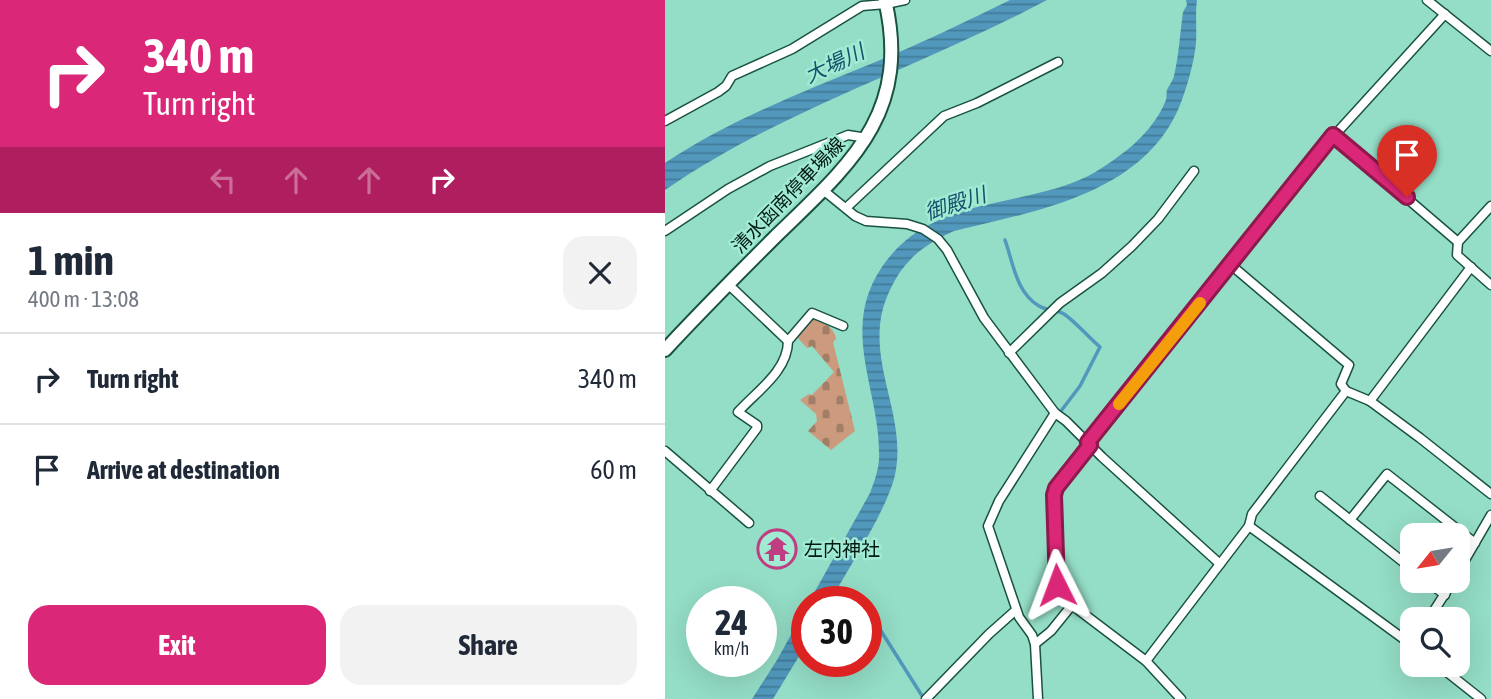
<!DOCTYPE html>
<html lang="en">
<head>
<meta charset="utf-8">
<style>
  :root { --surface:#fff; --page:#f2f2f3; --text:#1f2937; --muted:#747a83; --line:#e0e1e3; --accent:#db2777 }
  body { margin:0; font-family:"Asap Condensed","Noto Sans JP",sans-serif; background:var(--page); color:var(--text); height:100vh; display:flex; flex-direction:column; font-size:26px; white-space:nowrap }
  * { box-sizing:border-box; margin:0 }
  p { font-size:23px; color:var(--muted) }
  .icon { flex:none; width:38px; height:38px; fill:none; stroke:currentColor; stroke-width:2; stroke-linecap:round; stroke-linejoin:round }
  .map { position:relative; flex:1; overflow:hidden }
  .drawer { display:flex; flex-direction:column; background:var(--surface); width:665px }
  .drawer>* { flex:none }
  .top-card { background:#db2777; color:#fff; overflow:hidden }
  .needle { width:46px; rotate:240deg }
  .buttons { position:absolute; left:735px; top:523px; display:grid; gap:14px }
  .buttons a { display:grid; place-items:center; width:70px; height:70px; border-radius:14px; background:var(--surface); box-shadow:0 7px 28px #0002; font-size:35px }
  .speed { position:absolute; left:21px; top:586px; display:flex; gap:14px; font-size:35px; font-weight:700; text-align:center }
  .speed>* { display:grid; place-content:center; width:91px; height:91px; border-radius:50%; background:var(--surface); box-shadow:0 7px 28px #0002; line-height:1 }
  .speed small { font-size:18px; font-weight:400 }
  .speed .limit { border:10px solid #d22; background:#fff; color:#111 }
  .pin { position:absolute; display:grid; place-items:center; width:60px; height:60px; color:#fff; margin:-72px -30px; border-radius:50% 50% 50% 0; rotate:-45deg; box-shadow:0 0 7px #0007 }
  .pin .icon { rotate:45deg }
  .me { position:absolute; width:77px; margin:-38px; rotate:357deg; stroke-linejoin:round; filter:drop-shadow(0 0 5px #0008) }
  .turn { display:flex; align-items:center; gap:24px; height:147px; padding:0 28px; font-size:32px }
  .turn .icon { width:91px; height:91px; stroke-width:2.5 }
  .turn b { display:block; font-size:49px; line-height:60px }
  .lanes { display:flex; align-items:center; height:66px; padding:0 28px; background:#0003; justify-content:center; gap:35px; direction:ltr }
  .lanes .off { opacity:.35 }
  .round { display:grid; place-items:center; flex:none; width:74px; height:74px; border-radius:21px; background:var(--page) }
  .head { display:flex; align-items:center; justify-content:space-between; height:119px; padding:0 28px }
  h1 { font-size:42px; font-weight:700; line-height:52px }
  .primary-button { display:flex; gap:14px; margin-top:auto; padding:14px 28px }
  .primary-button a { flex:1; height:80px; border-radius:21px; background:var(--accent); color:#fff; font-size:28px; font-weight:700; line-height:80px; text-align:center }
  .primary-button a+a { background:var(--page); color:var(--text) }
  ul { padding:0; list-style:none }
  li { display:flex; align-items:center; gap:21px; height:91px; padding:0 28px; border-top:2px solid var(--line) }
  li div { flex:1 }
  li b { display:block; font-size:26px }
  li em { font-style:normal }
  main { display:flex; flex:1; min-height:0 }
  .map>svg:first-child { display:block }
  .cemetery { fill:url(#cemetery-stones) }
  .water { fill:url(#water-rules) }
  .lines { fill:none; stroke-linecap:round; stroke-linejoin:round }
  .stream { stroke:#5198bc; stroke-width:3.5 }
  .minor-casing { stroke:#195243; stroke-width:11 }
  .secondary-casing { stroke:#195243; stroke-width:16 }
  .minor { stroke:#fff; stroke-width:8 }
  .secondary { stroke:#fff; stroke-width:12 }
  .route-casing { stroke:#8e194d; stroke-width:18 }
  .route { stroke:#db2777; stroke-width:12 }
  .slow { stroke:#f59e0b; stroke-width:12 }
  .labels { text-anchor:middle; dominant-baseline:central; stroke-width:5; stroke-linejoin:round; paint-order:stroke }
  .street-label { font-size:19px; fill:#001a13; stroke:#a1ead3 }
  .poi-label { font-size:19px; fill:#001a13; stroke:#a1ead3; text-anchor:start }
  .water-label { font-size:21px; font-style:italic; fill:#17506a; stroke:#a1ead3 }
</style>
</head>
<body>
<main>
<section class="drawer">
<div class="top-card">
<div class="turn"><svg class="icon" aria-label="right" viewBox="0 0 24 24"><path d="M7 20v-9h11M14 6l5 5-5 5"/></svg><div><b>340 m</b>Turn right</div></div>
<div class="lanes"><svg class="icon off" aria-label="left" viewBox="0 0 24 24"><path d="M17 20v-9H6M10 6l-5 5 5 5"/></svg><svg class="icon off" aria-label="ahead" viewBox="0 0 24 24"><path d="M12 20V5M6 11l6-6 6 6"/></svg><svg class="icon off" aria-label="ahead" viewBox="0 0 24 24"><path d="M12 20V5M6 11l6-6 6 6"/></svg><svg class="icon" aria-label="right" viewBox="0 0 24 24"><path d="M7 20v-9h11M14 6l5 5-5 5"/></svg></div>
</div>
<div class="head"><div><h1>1 min</h1><p>400 m · 13:08</p></div><a class="round"><svg class="icon" aria-label="close" viewBox="0 0 24 24"><path d="M6 6l12 12M18 6L6 18"/></svg></a></div>
<ul>
<li><svg class="icon" aria-label="right" viewBox="0 0 24 24"><path d="M7 20v-9h11M14 6l5 5-5 5"/></svg><div><b>Turn right</b></div><em>340 m</em></li>
<li><svg class="icon" aria-label="arrive" viewBox="0 0 24 24"><path d="M6 21V4h12l-3 4 3 4H6"/></svg><div><b>Arrive at destination</b></div><em>60 m</em></li>
</ul>
<div class="primary-button"><a>Exit</a><a>Share</a></div>
</section>
<div class="map">
<svg width="826" height="699" viewBox="0 0 826 699">
  <defs>
    <pattern id="cemetery-stones" width="16" height="16" patternUnits="userSpaceOnUse" patternTransform="scale(1.75)"><rect width="16" height="16" fill="#cc9b7e"/><path d="M2 7V4a2 2 0 0 1 4 0v3zM10 15v-3a2 2 0 0 1 4 0v3z" fill="#a37e66"/></pattern>
    <pattern id="water-rules" width="6" height="5" patternUnits="userSpaceOnUse" patternTransform="scale(1.75)"><rect width="6" height="5" fill="#5198bc"/><path d="M0 2.5h6" fill="none" stroke="#417b98"/></pattern>
  </defs>
  <rect width="100%" height="100%" fill="#94ddc6"/>
  <path class="cemetery" d="M148 315C157 321 170 328 171 339L168 342 190 431 166 450 143 431 152 421 151 414 135 400 144 394 147 395 169 372 147 346 142 348 130 335Z"/>
  <g class="water">
    <path d="M345 0H382C256 67 118 109 0 190V163C64 120 138 92 208 63 255 44 300 22 345 0Z"/>
    <path d="M521 0H532C530 14 532 29 531 43 529 63 522 87 515 105 479 194 371 211 289 231 258 245 239 260 225 290 193 355 246 414 229 479 218 517 184 566 165 602H144L205 493C210 480 215 466 214 452 214 391 178 334 212 275 255 201 336 209 407 183 427 176 445 163 462 150 477 138 494 119 501 100 502 97 501 93 502 90 504 85 508 81 509 76 514 55 515 33 518 12L522 5Z"/>
    <path d="M142 606V643L108 699H87L112 660Z"/>
  </g>
  <g class="lines">
    <g class="stream">
      <path d="M340 240C348 262 351 293 374 306 382 311 391 309 399 314 412 323 423 337 435 347L415 386 396 411"/>
      <path d="M202 618 211 623 259 699"/>
    </g>
    <g class="minor-casing">
      <g id="minor">
        <path d="M762 0 826 51"/>
        <path d="M0 121 53 92 61 86 67 76 127 49 197 6 221 4 240 0"/>
        <path d="M668 135 793 242"/>
        <path d="M158 190 190 216 201 221 242 224 258 229 273 239 282 250 319 318 390 413 334 501 323 526 354 617 367 635 370 644 373 699"/>
        <path d="M826 206 793 242 792 255 826 285"/>
        <path d="M181 208 279 116 312 103 393 62"/>
        <path d="M0 231 63 189 105 166 183 135 202 138"/>
        <path d="M566 265 684 365 676 384 681 391 705 401 755 438 826 494"/>
        <path d="M63 284 123 341"/>
        <path d="M344 353 395 303 437 273 467 246 493 219 529 171"/>
        <path d="M705 401 806 267"/>
        <path d="M390 413 401 421 437 457 555 564"/>
        <path d="M423 441 566 265 637 171 780 14"/>
        <path d="M0 451 84 523"/>
        <path d="M45 491 92 428V425L73 412C91 392 123 371 123 341L147 313 178 326"/>
        <path d="M655 496 747 569"/>
        <path d="M685 520 722 474 810 543"/>
        <path d="M584 526 747 645"/>
        <path d="M793 572 826 515"/>
        <path d="M762 581 780 595"/>
        <path d="M407 605 392 585 389 496 391 488 425 445"/>
        <path d="M763 620 788 581"/>
        <path d="M370 644 386 631 407 605 481 661 516 699"/>
        <path d="M481 661 584 526 587 514 681 391"/>
        <path d="M773 665 816 699"/>
        <path d="M261 699 324 634 351 610"/>
      </g>
    </g>
    <g class="secondary-casing">
      <path id="secondary" d="M0 350C35 312 72 275 109 238 183 166 247 115 220 0"/>
    </g>
    <use href="#minor" class="minor"/>
    <use href="#secondary" class="secondary"/>
  </g>
  <g class="lines">
    <g class="route-casing">
      <path id="route" d="M392 585 389 495 391 488 425 445 423 442 668 135 742 197"/>
    </g>
    <use href="#route" class="route"/>
    <path class="slow" d="M454 404 535 303"/>
  </g>
  <defs>
    <g id="temple-ring" transform="scale(2.0125)"><circle r="9.5" fill="#a1ead3" stroke="#c13d81" stroke-width="1.5"/><path d="M0-6L5-2H3V0L6.5 2.5H4V6H1.5V3h-3V6H-4V2.5H-6.5L-3 0V-2H-5Z" fill="#c13d81"/></g>
  </defs>
  <g fill-rule="evenodd">
    <use href="#temple-ring" x="112" y="549"/>
  </g>
  <g class="labels">
    <g class="street-label">
      <text transform="translate(123 195) rotate(-46)">清水函南停車場線</text>
    </g>
    <g class="poi-label">
      <text x="139" y="549">左内神社</text>
    </g>
    <g class="water-label">
      <text transform="translate(169 63) rotate(-25)">大場川</text>
      <text transform="translate(290 203) rotate(-18)">御殿川</text>
    </g>
  </g>
</svg>
<div class="buttons">
<a><svg class="needle" viewBox="-14 -14 28 28"><path d="M0-13l5 13h-10z" fill="#e53935"/><path d="M0 13l5-13h-10z" fill="#747a83"/></svg></a>
<a><svg class="icon" aria-label="search" viewBox="0 0 24 24"><circle cx="10" cy="10" r="6"/><path d="M15 15l6 6"/></svg></a>
</div>
<div class="speed"><div>24<small>km/h</small></div><div class="limit">30</div></div>
<div class="pin" style="left:742px;top:197px;background:#d93025"><svg class="icon" aria-label="arrive" viewBox="0 0 24 24"><path d="M6 21V4h12l-3 4 3 4H6"/></svg></div>
<svg class="me" style="left:392px;top:585px" viewBox="-20 -20 40 40"><path d="M0-17L14 15 0 8-14 15z" fill="#db2777" stroke="#fff" stroke-width="4"/></svg>
</div>
</main>
</body>
</html>
